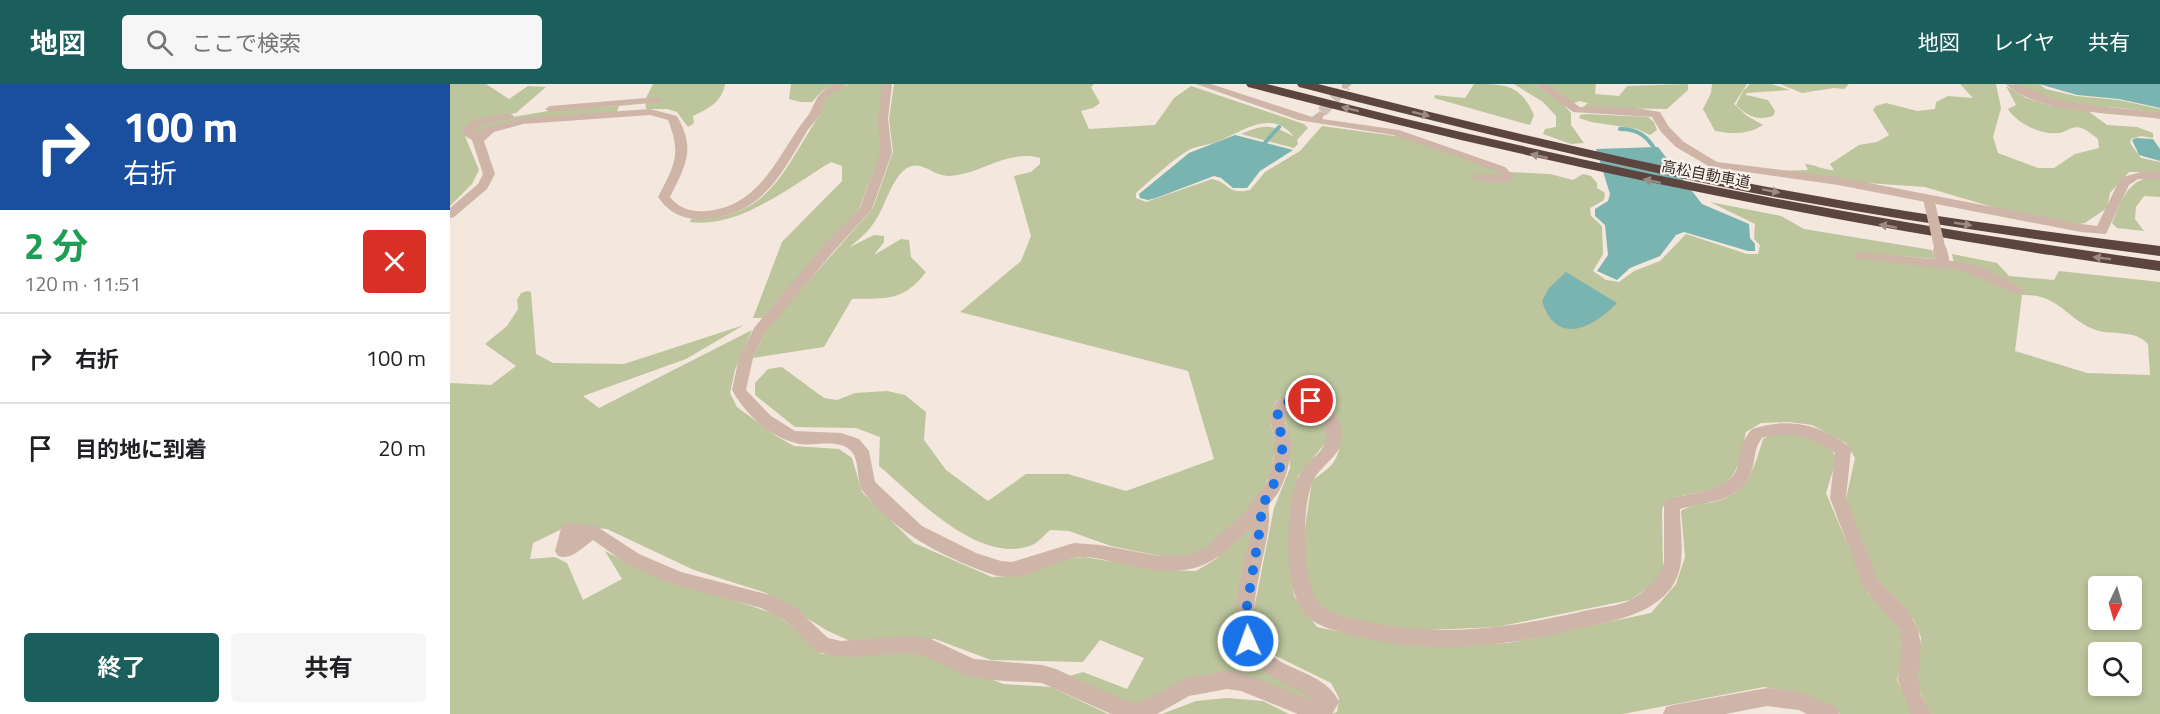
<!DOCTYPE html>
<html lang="ja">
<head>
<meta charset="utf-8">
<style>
  :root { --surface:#fff; --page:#f6f6f6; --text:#202124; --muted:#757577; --line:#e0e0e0; --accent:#1b5f5c }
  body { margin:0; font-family:"Titillium Web","Noto Sans JP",sans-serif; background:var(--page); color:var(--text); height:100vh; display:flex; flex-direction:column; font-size:22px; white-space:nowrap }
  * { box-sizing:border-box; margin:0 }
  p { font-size:20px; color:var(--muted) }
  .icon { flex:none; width:33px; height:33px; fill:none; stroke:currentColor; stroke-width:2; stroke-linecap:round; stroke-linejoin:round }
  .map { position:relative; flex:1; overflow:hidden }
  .drawer { display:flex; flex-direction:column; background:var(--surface); width:450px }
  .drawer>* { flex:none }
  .banner { background:#1a4fa0; color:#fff; overflow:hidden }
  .needle { width:39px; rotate:185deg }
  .fabs { position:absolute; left:1638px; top:492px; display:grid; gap:12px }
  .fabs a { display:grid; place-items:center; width:54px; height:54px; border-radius:6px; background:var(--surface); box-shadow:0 3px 9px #0003; font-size:30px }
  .pin { position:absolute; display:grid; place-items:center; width:51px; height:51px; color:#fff; margin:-26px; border:3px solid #fff; border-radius:50%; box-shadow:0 2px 6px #0007 }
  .me { position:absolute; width:66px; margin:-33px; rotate:358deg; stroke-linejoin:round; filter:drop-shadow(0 0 4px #0008) }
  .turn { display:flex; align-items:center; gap:21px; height:126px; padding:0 24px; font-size:27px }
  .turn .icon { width:78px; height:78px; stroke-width:2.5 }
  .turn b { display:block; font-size:42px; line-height:51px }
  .round { display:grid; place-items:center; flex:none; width:63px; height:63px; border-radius:6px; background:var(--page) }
  .overview { display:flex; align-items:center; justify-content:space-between; height:102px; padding:0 24px }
  h1 { font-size:36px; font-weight:700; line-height:45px; color:#1e9e55 }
  .primary-button { display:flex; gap:12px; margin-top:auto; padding:12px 24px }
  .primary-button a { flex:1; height:69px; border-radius:6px; background:var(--accent); color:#fff; font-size:24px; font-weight:700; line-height:69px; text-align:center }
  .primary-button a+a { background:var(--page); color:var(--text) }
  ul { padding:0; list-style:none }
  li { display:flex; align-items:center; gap:18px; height:90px; padding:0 24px; border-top:2px solid var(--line) }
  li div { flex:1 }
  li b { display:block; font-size:22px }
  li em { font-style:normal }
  header { display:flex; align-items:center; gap:36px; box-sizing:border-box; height:84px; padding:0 30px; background:var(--accent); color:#fff }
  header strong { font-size:28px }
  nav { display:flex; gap:33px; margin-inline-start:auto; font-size:21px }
  .search { width:420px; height:54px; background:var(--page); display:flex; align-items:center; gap:15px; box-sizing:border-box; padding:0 21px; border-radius:6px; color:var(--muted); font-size:22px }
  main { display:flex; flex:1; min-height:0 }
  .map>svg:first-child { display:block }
  .green { fill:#bcc59c; fill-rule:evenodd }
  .water { fill:#7ab4b0 }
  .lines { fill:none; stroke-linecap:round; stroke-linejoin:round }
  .stream { stroke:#7ab4b0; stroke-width:4 }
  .minor-tunnel { stroke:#cfc2ba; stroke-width:11; stroke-dasharray:11 6; stroke-linecap:butt }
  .minor { fill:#ceb5a8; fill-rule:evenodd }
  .motorway { fill:#5c453f; fill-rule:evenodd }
  .minor-bridge-far1 { stroke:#ceb5a8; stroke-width:11 }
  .minor-bridge { stroke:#ceb5a8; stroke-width:14 }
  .oneway { fill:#9c8a84 }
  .route { stroke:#1a73e8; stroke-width:10; stroke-dasharray:0 18 }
  .labels { text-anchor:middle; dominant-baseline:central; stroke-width:4.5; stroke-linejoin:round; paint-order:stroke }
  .far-street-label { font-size:15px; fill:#3a2c29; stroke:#fbf2eb }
</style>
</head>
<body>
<header>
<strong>地図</strong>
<div class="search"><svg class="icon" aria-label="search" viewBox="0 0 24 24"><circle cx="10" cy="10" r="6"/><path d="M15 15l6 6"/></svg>ここで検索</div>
<nav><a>地図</a><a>レイヤ</a><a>共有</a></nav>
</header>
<main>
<section class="drawer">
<div class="banner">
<div class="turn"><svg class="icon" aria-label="right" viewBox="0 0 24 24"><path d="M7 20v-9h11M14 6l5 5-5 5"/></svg><div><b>100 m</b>右折</div></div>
</div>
<div class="overview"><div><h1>2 分</h1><p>120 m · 11:51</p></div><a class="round" style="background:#d93025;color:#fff"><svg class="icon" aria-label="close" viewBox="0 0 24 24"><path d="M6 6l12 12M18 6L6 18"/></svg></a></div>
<ul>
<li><svg class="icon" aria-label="right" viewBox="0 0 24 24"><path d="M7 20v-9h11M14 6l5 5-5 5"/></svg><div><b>右折</b></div><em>100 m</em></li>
<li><svg class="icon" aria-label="arrive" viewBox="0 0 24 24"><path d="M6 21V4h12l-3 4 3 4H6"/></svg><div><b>目的地に到着</b></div><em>20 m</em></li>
</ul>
<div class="primary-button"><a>終了</a><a>共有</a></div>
</section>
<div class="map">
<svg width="1710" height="630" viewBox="0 0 1710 630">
  <rect width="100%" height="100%" fill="#f4e7de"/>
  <g class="green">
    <path d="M0 0H36L59 15 78 2 96 3 66 29 27 36 15 46V52L29 86 22 100 0 122Z"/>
    <path d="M203 0H275C272 18 258 25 243 32L244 39 238 43 227 28 217 25H196L195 16Z"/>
    <path d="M341 0H385L372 7 362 18H350L339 15Z"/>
    <path d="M398 0H432L433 2 430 71 409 125 313 234H303L332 158 392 97V82L381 78C341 102 289 145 240 138L241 135C319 136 332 88 369 32 372 28 371 24 373 19 377 10 389 5 398 0Z"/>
    <path d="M444 0H644L641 3 650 19 643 24 631 27 639 45 705 41 724 14 741 2 854 40 858 44 847 56 848 60 844 64 791 50C815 40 822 40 844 53 821 23 791 49 764 59 757 61 748 62 741 65 726 72 700 97 686 109V114L696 118 762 95C781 99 776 111 800 106L815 88 850 67 872 42 952 53 1059 88 1100 90 1123 96 1133 90 1141 92 1147 99V104L1155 109 1154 116 1140 124 1141 132 1152 142 1153 170 1143 187 1156 196 1169 198 1184 187 1210 177 1236 150 1297 170H1308L1310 161 1304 155 1305 140 1260 118 1331 132 1354 145 1482 166 1485 175 1450 172 1453 179 1505 185 1502 170 1547 179 1559 192 1604 196 1609 187 1710 198V630H1479L1466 597 1471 553 1464 536 1427 497 1396 415 1405 374 1396 359 1362 341 1339 338 1311 339 1296 348C1293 361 1291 377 1284 389 1272 411 1237 407 1216 417L1212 425 1213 485 1202 501 1180 516 1047 543 956 547 886 532 872 524 861 508 852 463 862 397C868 391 878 386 883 379 890 369 890 359 890 348 888 313 853 304 825 318L820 335 826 363 820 390 807 418 756 466 741 471 715 473 661 462 619 447 600 446C595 450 589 458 582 461 529 482 466 413 429 382L430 353 406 344 345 343 305 311V299L318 285 332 283 374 314 387 316 405 309 437 307 455 311 476 328 474 356 496 386 538 417 576 390H618L676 407 764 375 738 287 510 228 571 177 581 152 564 92 581 88 590 80V74C558 65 531 90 500 92 482 93 470 72 453 87 440 99 434 126 423 140 417 149 408 156 400 163L424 151 434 152V158L424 171 451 155 459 156 461 173 476 188C453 218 437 214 402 215L374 263 303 274 318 243 423 124 443 68 439 35ZM1572 211C1609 209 1618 237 1646 246 1665 252 1684 245 1698 260L1700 291 1637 289 1565 267ZM1648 502H1682V536H1648ZM1648 568H1682V602H1648Z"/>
    <path d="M1024 0C1055 0 1070 0 1084 31L1080 41 984 14 985 11 1015 14Z"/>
    <path d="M1064 0H1085L1112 19 1121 29V41L1134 59 1121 60 1093 50 1095 45 1106 43V32L1093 18Z"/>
    <path d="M1095 0H1146L1145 10 1169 12 1177 2 1238 0V6L1217 25 1139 24 1133 23 1138 19 1129 17 1123 20Z"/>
    <path d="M1262 0H1297L1284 20 1297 32 1313 41C1298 51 1282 50 1265 47L1253 25 1261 9Z"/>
    <path d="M1300 0H1322L1340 6 1296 9V11L1318 16 1325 27 1323 32C1306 37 1298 32 1286 21L1293 7Z"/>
    <path d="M1330 0H1399L1394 5 1384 4 1352 9Z"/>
    <path d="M1510 0H1546L1551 24 1543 53 1548 69 1588 84H1604L1625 70 1649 64 1648 55C1640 49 1632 41 1622 44 1618 45 1613 49 1609 49 1590 51 1568 40 1558 25L1566 21 1556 2 1576 14 1599 21 1638 27 1657 41 1687 43 1703 49V54L1691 52 1681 55 1680 59 1691 74 1710 78V88H1679L1660 109 1657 124 1635 139 1623 141 1566 130 1475 103 1417 99 1325 87 1358 86 1355 80C1366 81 1373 86 1384 86L1380 80 1409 61 1427 58 1439 51 1423 26 1426 22 1436 19 1467 27 1485 25 1486 18 1498 12 1523 14Z"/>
    <path d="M1563 0H1589L1596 5 1626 12 1669 16 1710 25V30C1661 18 1607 28 1563 0Z"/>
    <path d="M169 22 167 28 66 36 25 51 22 44 28 39 98 27Z"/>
    <path d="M1136 30 1198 33 1204 38 1207 46 1200 51 1187 45 1141 38 1129 34 1130 31Z"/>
    <path d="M1696 94H1710V113L1694 112 1686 123 1685 135 1694 147 1667 144 1662 139C1671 119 1675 101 1696 94Z"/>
    <path d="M77 207 81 208 86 270 103 279 174 280 294 241 236 275 133 312 149 324 302 246 285 286 280 309 287 323 326 352 344 362 389 365 402 374 412 408 464 459 542 493 570 492 615 475 634 473 713 486 746 487 766 475 805 439 791 505 786 547 802 577 870 614 867 621 796 594 682 622 616 593 633 588 677 605 694 574 650 556 633 578 541 576 485 555 400 557 376 546 316 509 244 486 157 445 118 442 83 459 80 475 105 473 117 479 133 516 172 495 155 467 192 486 328 531 372 570 446 568 478 570 553 600 601 603 658 630H0V299L41 301 66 282 35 260 57 242 68 225 67 216 71 209Z"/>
    <path d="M856 322C872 331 876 338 878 356L848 392 838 466 844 512 867 543 948 560 1001 562 1058 559 1201 529 1226 500 1235 473 1231 427C1242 420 1250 421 1263 418 1299 410 1303 386 1313 355 1319 352 1325 348 1331 347 1351 346 1376 358 1387 373L1376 409 1418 509 1438 528 1451 547 1454 568 1447 596 1465 630H1390L1361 613 1314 603 1173 630H881L887 628 889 614 881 599 814 566 801 540 824 424 840 384 838 348 833 328Z"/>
    <path d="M777 614 813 617 839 630H712L746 617Z"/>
  </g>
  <g class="water">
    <path d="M1589 0H1710V24L1669 15 1627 11Z"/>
    <path d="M785 51 843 66 810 87 797 104H783L771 94 764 92 706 114 698 116 690 114 689 110 739 69Z"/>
    <path d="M1686 54 1703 55 1710 65V77L1689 71 1682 56Z"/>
    <path d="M1208 63 1252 120 1299 140 1300 154 1305 160V167H1298L1234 148 1226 151 1210 172 1180 184 1167 196 1147 187 1158 171 1155 141 1145 132V125L1158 117 1160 110 1146 65Z"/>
    <path d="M1116 188 1167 219C1142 245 1106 262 1092 217L1099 204Z"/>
  </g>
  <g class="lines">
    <g class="stream">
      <path d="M1170 45C1188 45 1197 52 1206 67"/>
      <path d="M812 62 829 43"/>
    </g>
    <path class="minor-tunnel" d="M872 28 896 2"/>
    <g class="minor">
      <path d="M385 0H397C391 6 380 8 375 16 373 20 373 25 371 29 367 36 361 41 357 47 331 91 312 131 255 135 234 136 220 130 208 113 224 82 232 71 218 36L200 31 73 40 44 48 34 57 45 90 37 105 4 133 0 134V124L28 100 33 90 22 56 15 52 12 46 23 36 59 29 64 32 63 34 31 41 24 47 25 49 36 44 73 34 200 25 227 32C246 65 236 81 220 113 230 125 241 128 257 127 305 123 324 81 348 45 351 40 356 35 359 30 369 13 365 10 385 0Z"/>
      <path d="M432 0H442L438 35 442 69 422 125 383 168 315 249 303 274 296 306 321 332 345 347 391 349 409 355 419 367 425 398 472 442 526 469 551 477 562 478 624 459 650 461 709 472 739 471 754 465 794 429 817 398 824 374 825 359 820 334 825 319C849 296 891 319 892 350 893 371 873 379 864 395 851 419 851 497 869 519 879 530 895 533 910 536 987 555 1062 544 1138 526 1152 523 1171 522 1182 515 1196 507 1210 494 1214 478V421L1216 416C1236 409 1280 408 1287 384 1290 369 1291 357 1302 345 1330 336 1356 337 1383 352 1390 356 1397 359 1401 366L1396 414 1427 495 1458 526 1468 545 1471 562 1468 596 1471 611 1481 630H1461L1448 596 1452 562 1450 546 1414 504 1380 414 1385 369C1361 353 1341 346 1312 354 1303 365 1306 376 1301 389 1289 419 1257 417 1230 425 1230 442 1233 461 1231 478 1225 526 1170 536 1132 544 1054 562 984 572 906 552 890 548 869 544 857 532 836 509 837 464 839 434 841 417 843 398 854 384 861 374 874 368 876 355 878 343 872 330 861 324 854 321 840 319 836 327 831 336 840 349 841 358 841 365 841 373 839 379 837 390 833 399 828 409 825 413 820 418 819 422 818 426 820 433 819 438 817 467 796 527 807 554 822 588 874 584 889 618L882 630H848L791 607 777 605 739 612 707 630H661L592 599C569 597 545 598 523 593 501 588 485 572 463 570 428 567 401 580 366 567L333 535 311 524 222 500 177 480 143 456C133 463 121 477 108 472L105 467 112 441 118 439 146 442 189 470 231 488 320 511 345 523 378 554 391 557 461 552 481 555 524 575 592 581 606 585 673 616 685 619 695 616 736 594 777 587 791 589 865 617C849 604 829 599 812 586 768 552 793 489 802 443 761 485 740 494 681 482 666 479 651 474 636 473 610 472 588 492 562 493 548 494 535 488 522 483 480 466 440 443 412 406 406 394 410 374 400 366 388 355 365 362 350 360 321 355 296 331 282 306L289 274 304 244 373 162 410 124 430 69 428 35Z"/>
      <path d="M746 0H761L862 33 870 27 875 30 872 35 949 46 1055 83 1063 91 1059 98 1055 99 1023 96V90L1050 91 1047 87 943 51 848 36Z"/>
      <path d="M892 0H902L896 5 892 4Z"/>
      <path d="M1085 0H1097L1130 23 1185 24 1210 28 1219 43 1234 58 1267 78 1388 93 1631 140 1647 142 1667 101 1673 93 1691 88 1710 87V95H1688L1679 101 1656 150 1631 148 1388 101 1260 83 1226 63 1211 48 1202 33 1123 28Z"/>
      <path d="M1556 0C1576 0 1593 13 1613 17 1645 23 1678 24 1710 29V35C1668 29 1586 30 1556 0Z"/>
      <path d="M208 13 212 14V18L100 28 95 25 100 22Z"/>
      <path d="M1411 168 1513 178 1541 187 1575 206 1573 209H1563L1511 186 1406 175 1405 172 1406 169Z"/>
      <path d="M1317 604 1350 608 1386 623 1389 630H1357L1349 626 1317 622 1275 630H1213L1216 623 1223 621Z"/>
    </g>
    <g class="motorway">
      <path d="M796 0H817C1113 77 1407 136 1710 177V187C1399 144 1101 82 798 3Z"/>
      <path d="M847 0H868C1010 36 1153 71 1297 99 1434 126 1572 145 1710 162V172C1572 154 1435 134 1298 108 1147 78 998 41 849 3Z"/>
    </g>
    <path class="minor-bridge-far1" d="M1479 117 1491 169"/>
    <path class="minor-bridge" d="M1490 167 1492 175"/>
  </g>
  <defs><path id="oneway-solid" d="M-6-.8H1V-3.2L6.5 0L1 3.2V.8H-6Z" transform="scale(1.5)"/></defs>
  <g class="oneway">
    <use href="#oneway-solid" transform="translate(900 25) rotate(-166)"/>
    <use href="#oneway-solid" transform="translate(971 30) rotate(14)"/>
    <use href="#oneway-solid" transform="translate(1089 72) rotate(-167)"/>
    <use href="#oneway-solid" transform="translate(1202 97) rotate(-168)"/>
    <use href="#oneway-solid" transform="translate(1321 107) rotate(10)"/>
    <use href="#oneway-solid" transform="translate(1513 140) rotate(9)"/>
    <use href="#oneway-solid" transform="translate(1438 142) rotate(-170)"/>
    <use href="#oneway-solid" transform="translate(1652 174) rotate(-173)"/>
  </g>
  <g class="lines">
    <path class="route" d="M798 557 794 540 811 438V424L829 390 833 359 827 333 829 326 831 321 838 318 861 317"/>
  </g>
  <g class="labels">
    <g class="far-street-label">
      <text transform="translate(1256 90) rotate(11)">高松自動車道</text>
    </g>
  </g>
</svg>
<div class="fabs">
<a><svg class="needle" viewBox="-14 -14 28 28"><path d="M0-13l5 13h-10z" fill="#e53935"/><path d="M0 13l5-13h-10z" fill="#757577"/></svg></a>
<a><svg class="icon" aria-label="search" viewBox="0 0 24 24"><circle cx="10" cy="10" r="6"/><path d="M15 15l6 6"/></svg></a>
</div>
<div class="pin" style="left:861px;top:317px;background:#d93025"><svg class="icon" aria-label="arrive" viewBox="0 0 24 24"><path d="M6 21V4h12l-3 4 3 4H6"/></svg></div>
<svg class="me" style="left:798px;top:557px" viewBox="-20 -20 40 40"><circle r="17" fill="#1a73e8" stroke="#fff" stroke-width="3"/><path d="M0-11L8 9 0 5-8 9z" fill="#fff"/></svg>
</div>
</main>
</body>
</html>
